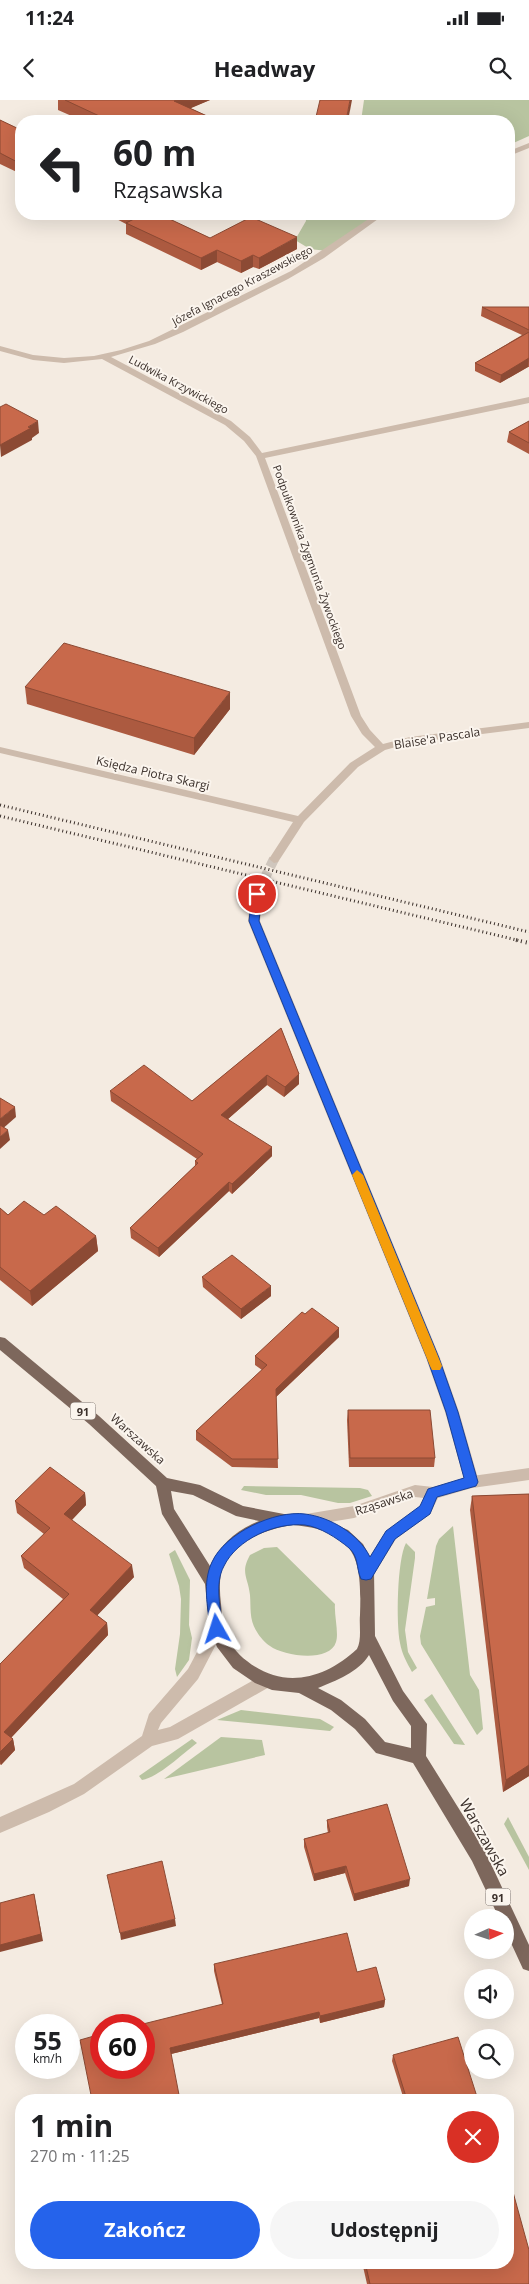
<!DOCTYPE html>
<html lang="pl">
<head>
<meta charset="utf-8">
<style>
  :root { --surface:#fff; --page:#f6f6f6; --text:#202124; --muted:#757577; --accent:#2563eb }
  body { margin:0; font-family:"Open Sans",sans-serif; background:var(--page); color:var(--text); height:100vh; display:flex; flex-direction:column; font-size:19px; white-space:nowrap }
  * { box-sizing:border-box; margin:0 }
  p { font-size:16px; color:var(--muted) }
  .icon { flex:none; width:28px; height:28px; fill:none; stroke:currentColor; stroke-width:2; stroke-linecap:round; stroke-linejoin:round }
  .map { position:relative; flex:1; overflow:hidden }
  .panel { position:absolute; left:15px; top:1994px; width:499px; height:175px; display:flex; flex-direction:column; background:var(--surface); border-radius:20px; box-shadow:0 5px 20px #0002 }
  .panel>* { flex:none }
  .banner { position:absolute; left:15px; top:15px; width:500px; height:105px; border-radius:20px; box-shadow:0 5px 20px #0002; background:#fff; color:var(--text); overflow:hidden }
  .needle { width:32px; rotate:87deg }
  .buttons { position:absolute; left:464px; top:1809px; display:grid; gap:10px }
  .buttons a { display:grid; place-items:center; width:50px; height:50px; border-radius:50%; background:var(--surface); box-shadow:0 5px 20px #0002; font-size:25px }
  .speed { position:absolute; left:15px; top:1914px; display:flex; gap:10px; font-size:25px; font-weight:700; text-align:center }
  .speed>* { display:grid; place-content:center; width:65px; height:65px; border-radius:50%; background:var(--surface); box-shadow:0 5px 20px #0002; line-height:1 }
  .speed small { font-size:12px; font-weight:400 }
  .speed .limit { border:8px solid #d22; background:#fff; color:#111 }
  .pin { position:absolute; display:grid; place-items:center; width:42px; height:42px; color:#fff; margin:-21px; border:2px solid #fff; border-radius:50%; box-shadow:0 1px 5px #0007 }
  .me { position:absolute; width:55px; margin:-28px; rotate:354deg; stroke-linejoin:round; filter:drop-shadow(0 0 4px #0008) }
  .turn { display:flex; align-items:center; gap:18px; height:105px; padding:0 15px; font-size:22px }
  .turn .icon { width:65px; height:65px; stroke-width:2.5 }
  .turn b { display:block; font-size:35px; line-height:42px }
  .round { display:grid; place-items:center; flex:none; width:52px; height:52px; border-radius:26px; background:var(--page) }
  .overview { display:flex; align-items:center; justify-content:space-between; height:85px; padding:0 15px }
  h1 { font-size:30px; font-weight:700; line-height:38px }
  .button { display:flex; gap:10px; margin-top:auto; padding:10px 15px }
  .button a { flex:1; height:58px; border-radius:30px; background:var(--accent); color:#fff; font-size:20px; font-weight:700; line-height:58px; text-align:center }
  .button a+a { background:var(--page); color:var(--text) }
  .status { display:flex; justify-content:space-between; align-items:center; height:35px; padding:0 25px; background:var(--surface); direction:ltr }
  .status svg { height:14px; fill:currentColor }
  header { display:flex; justify-content:space-between; align-items:center; height:65px; padding:0 15px; background:var(--surface); font-size:22px; font-weight:700 }
  .map>svg:first-child { display:block }
  .green { fill:#b8c4a0 }
  .lines { fill:none; stroke-linecap:round; stroke-linejoin:round }
  .minor-tunnel { stroke:#cfc6bd; stroke-width:10; stroke-dasharray:10 5; stroke-linecap:butt }
  .minor { fill:#cdbbac; fill-rule:evenodd }
  .tertiary { fill:#cdbbac; fill-rule:evenodd }
  .primary { fill:#7d675c; fill-rule:evenodd }
  .rail-far1 { stroke:#3b302b; stroke-width:3; stroke-dasharray:1 3; stroke-linecap:butt }
  .rail { stroke:#3b302b; stroke-width:4; stroke-dasharray:1 4; stroke-linecap:butt }
  .wall { fill:#ac5a40 }
  .shaded-wall { fill:#8c4a34 }
  .building { fill:#c8694b; stroke:#8c4a34 }
  .route { fill:#2563eb; stroke:#184099 }
  .slow { fill:#f59e0b }
  .labels { text-anchor:middle; dominant-baseline:central; stroke-width:4; stroke-linejoin:round; paint-order:stroke }
  .far-street-label { font-size:11px; fill:#3b302b; stroke:#fbf5ee }
  .shield { fill:#fbf5ee; stroke:#756b66; stroke-width:1 }
  .shield-label { font-size:11px; font-weight:bold; fill:#3b302b }
  .street-label { font-size:12px; fill:#3b302b; stroke:#fbf5ee }
  .near-street-label { font-size:15px; fill:#3b302b; stroke:#fbf5ee }
</style>
</head>
<body>
<div class="status"><b>11:24</b><svg viewBox="0 0 49 12"><path d="M0 12V9h3v3zM5 12V6h3v6zM10 12V3h3v9zM15 12V0h3v12zM26 1h20v11H26zM47 4h2v5h-2z"/></svg></div>
<header><svg class="icon" aria-label="back" viewBox="0 0 24 24"><path d="M15 5l-7 7 7 7"/></svg>Headway<svg class="icon" aria-label="search" viewBox="0 0 24 24"><circle cx="10" cy="10" r="6"/><path d="M15 15l6 6"/></svg></header>
<div class="map">
<svg width="529" height="2184" viewBox="0 0 529 2184">
  <rect width="100%" height="100%" fill="#f4ebe1"/>
  <g class="green">
    <path d="M364 0H529V36L509 45V21H361Z"/>
    <path d="M305 114H381L327 151 310 149 295 140 306 121Z"/>
    <path d="M244 1386 360 1388 368 1390 372 1396 350 1403H338L301 1395H266L241 1390Z"/>
    <path d="M453 1426 470 1575 479 1590 483 1629 477 1635 421 1544 420 1536 426 1507 435 1505V1498L427 1499 436 1446 439 1439Z"/>
    <path d="M406 1443 415 1452V1458L405 1530 408 1552 417 1568 412 1572C407 1563 402 1554 400 1543 396 1523 397 1460 406 1443Z"/>
    <path d="M277 1447 335 1504C334 1515 339 1533 336 1542 330 1563 283 1556 270 1546 265 1543 260 1537 257 1532 249 1520 251 1508 250 1495 248 1477 240 1473 250 1455L264 1448Z"/>
    <path d="M175 1450 190 1480 189 1525 192 1538 189 1560 177 1577 175 1569 180 1534 181 1499 179 1486 169 1454Z"/>
    <path d="M432 1594 465 1645 454 1644 424 1600Z"/>
    <path d="M241 1610 320 1619 334 1627 330 1631 217 1620Z"/>
    <path d="M221 1637 262 1640 265 1655 164 1679Z"/>
    <path d="M192 1639 197 1643C182 1654 159 1677 142 1680L139 1676Z"/>
    <path d="M508 1717 529 1757V1770L504 1724Z"/>
  </g>
  <g class="lines">
    <path class="minor-tunnel" d="M257 794 274 759"/>
    <g class="minor">
      <path d="M529 43V48L509 56V51Z"/>
      <path d="M376 114H385L324 158 288 179 183 232 155 244 111 257 231 321 250 337 262 353 529 297V303L265 358 361 616 370 630 383 644 410 637 529 622V628L410 643 385 650 358 667 304 722 278 762 274 763 269 759 293 722 0 653V647L298 716 350 663 375 647 362 634 351 616 256 356 244 341 225 325 102 259 64 263 33 260 0 251V246L33 255 64 258 94 256 121 250 149 241 291 171Z"/>
      <path d="M257 790 263 794 260 821 440 1258 459 1312 479 1382 477 1386 472 1388 467 1386 465 1382 445 1312 426 1258 248 821 251 794Z"/>
      <path d="M217 1522 222 1524 224 1529 198 1579 161 1623 158 1630 170 1627 261 1576 266 1574 271 1576 273 1581 271 1586 178 1639 152 1646 84 1694 49 1712 0 1733V1717L74 1684 142 1636 149 1614 188 1569 212 1524Z"/>
    </g>
    <path class="tertiary" d="M529 1368V1380L472 1388 438 1398 430 1414 396 1439 371 1479 366 1480 361 1479 359 1474 386 1431 420 1406 424 1398 415 1397 354 1418 306 1426 301 1424 299 1420 301 1416 306 1414 354 1406 415 1385 433 1387 472 1376Z"/>
    <path class="primary" d="M0 1237 5 1238 99 1316 167 1378 200 1385 243 1406 284 1414H303L323 1419 348 1430 363 1444 370 1457 374 1471 375 1536 403 1591 427 1624 426 1656 484 1749 529 1845V1871L523 1869 505 1830V1818H499L472 1761 413 1663 376 1653 355 1629 331 1610 299 1593 272 1590 255 1583 233 1568 217 1547 210 1530 205 1484 162 1414 156 1386 89 1324 0 1250ZM171 1391 193 1395 236 1416 259 1421C237 1430 220 1444 210 1466L174 1409ZM293 1425C357 1431 362 1459 360 1515 359 1526 362 1539 357 1549 325 1579 283 1590 247 1561 237 1554 229 1543 225 1531 222 1522 222 1513 221 1504 220 1494 219 1484 221 1474 228 1443 265 1429 293 1425ZM369 1555 393 1601 411 1626V1648L385 1642 365 1619 341 1600 318 1588C335 1581 359 1572 369 1555Z"/>
    <g class="rail-far1">
      <path d="M0 705 529 832"/>
      <path d="M0 716 521 841"/>
    </g>
    <path class="rail" d="M516 840 529 843"/>
  </g>
  <g class="wall">
    <path d="M58 0H210L190 8 218 21H83L58 10Z"/>
    <path d="M0 20 21 30V74L0 64Z"/>
    <path d="M107 114H172V116L167 118 210 138 297 149 259 169 253 167 241 173 217 162 201 170 126 134V124Z"/>
    <path d="M482 207H529V267H528L500 283 475 271V263L522 235 481 216Z"/>
    <path d="M529 321V354L507 342 509 332Z"/>
    <path d="M25 587 230 609 194 655 27 604Z"/>
    <path d="M281 928 299 974V984L284 997 267 985 228 1019 272 1056 232 1094 229 1091 159 1157 131 1138 130 1128 195 1066V1061L197 1059 111 1001 110 991 192 1001Z"/>
    <path d="M0 1108 8 1115H44L96 1136 98 1151 32 1206 0 1180Z"/>
    <path d="M202 1177 271 1196 241 1219 203 1187Z"/>
    <path d="M305 1214 339 1228V1237L276 1297 278 1368 232 1367 196 1340V1331L262 1270 255 1265V1256Z"/>
    <path d="M348 1310 435 1358 434 1367H349L347 1320Z"/>
    <path d="M85 1393 86 1405 72 1420 134 1477 97 1515 107 1523 108 1535 11 1638 13 1639 15 1650 1 1665 0 1664V1564L63 1499 24 1468 21 1456 44 1434 17 1413 15 1401Z"/>
    <path d="M529 1394V1676L503 1692 470 1410 472 1396Z"/>
    <path d="M327 1720 409 1786 354 1801 345 1773 314 1781 304 1747V1739L328 1733 327 1727Z"/>
    <path d="M214 1864 357 1872 385 1900 384 1907 320 1923 319 1918 171 1954 92 2000 222 1904 214 1871Z"/>
    <path d="M393 1955 478 2000H404L392 1961Z"/>
    <path d="M362 2162H508L529 2184H367Z"/>
  </g>
  <g class="shaded-wall">
    <path d="M178 0H210L175 15 174 1Z"/>
    <path d="M350 0H352L348 21H346Z"/>
    <path d="M155 114H172V116L155 123Z"/>
    <path d="M297 137V149L259 169V158Z"/>
    <path d="M217 150V162L201 170V158Z"/>
    <path d="M253 155V167L241 173V161Z"/>
    <path d="M529 258 528 267 500 283 501 275Z"/>
    <path d="M38 321 39 333 32 338V340L1 357 0 345 28 327Z"/>
    <path d="M230 592V609L194 655V638Z"/>
    <path d="M299 974V984L284 997 285 987Z"/>
    <path d="M267 975V985L221 1025V1015Z"/>
    <path d="M15 1007 16 1017 0 1031V1019Z"/>
    <path d="M8 1030 10 1040 0 1049V1037Z"/>
    <path d="M272 1047V1056L232 1094V1084Z"/>
    <path d="M229 1082V1091L159 1157 158 1148Z"/>
    <path d="M96 1136 98 1151 32 1206 30 1191Z"/>
    <path d="M271 1186V1196L241 1219V1209Z"/>
    <path d="M339 1228V1237L276 1297V1289Z"/>
    <path d="M85 1393 86 1405 66 1426 64 1414Z"/>
    <path d="M132 1465 134 1477 92 1521 90 1510Z"/>
    <path d="M107 1523 108 1535 6 1643 4 1632Z"/>
    <path d="M13 1639 15 1650 1 1665 0 1660V1652Z"/>
    <path d="M529 1665V1676L503 1692 506 1680Z"/>
    <path d="M346 1766 345 1773 314 1781V1774Z"/>
    <path d="M410 1779 409 1786 354 1801V1794Z"/>
    <path d="M34 1794 43 1841 0 1852V1845Z"/>
    <path d="M175 1819 176 1826 121 1840 120 1833Z"/>
    <path d="M385 1900 384 1907 320 1923V1916Z"/>
    <path d="M319 1912V1918L171 1954 170 1948Z"/>
  </g>
  <g class="building">
    <path d="M65 0H178L174 1 218 21H152L149 20 146 21H135L131 19 125 21H110Z"/>
    <path d="M320 0H350L346 21H315Z"/>
    <path d="M0 20 21 30V64L0 53Z"/>
    <path d="M128 114H159L210 138 251 117 297 137 259 158 253 155 241 161 217 150 201 158 126 123 136 118Z"/>
    <path d="M482 207H529V230Z"/>
    <path d="M529 232V258L501 275 475 263Z"/>
    <path d="M6 304 38 321 28 327 31 328 0 345V307Z"/>
    <path d="M529 321V343L509 332Z"/>
    <path d="M64 543 230 592 194 638 25 587Z"/>
    <path d="M281 928 299 974 285 987 267 975 221 1015 272 1047 232 1084 229 1082 158 1148 130 1128 198 1063 195 1061 203 1054 110 991 144 965 192 1001Z"/>
    <path d="M0 998 15 1007 0 1019Z"/>
    <path d="M0 1025 8 1030 0 1037Z"/>
    <path d="M24 1101 44 1115 56 1106 96 1136 30 1191 0 1167V1108L8 1115Z"/>
    <path d="M232 1155 271 1186 241 1209 202 1177Z"/>
    <path d="M312 1208 339 1228 276 1289 278 1359H232L196 1331 267 1265 255 1256 302 1212 305 1214Z"/>
    <path d="M348 1310H430L435 1358H350Z"/>
    <path d="M50 1367 85 1393 64 1414 132 1465 90 1510 107 1523 4 1632 13 1639 0 1652V1564L69 1494 21 1456 50 1428 15 1401Z"/>
    <path d="M529 1394V1665L506 1680 472 1396Z"/>
    <path d="M387 1704 410 1779 354 1794 346 1766 314 1774 304 1739 330 1732 327 1720Z"/>
    <path d="M162 1761 175 1819 120 1833 107 1775Z"/>
    <path d="M34 1794 41 1834 0 1845V1803Z"/>
    <path d="M347 1833 357 1872 376 1867 385 1900 320 1916 319 1912 170 1948 180 2000H92L80 1940 101 1934V1968H144V1925H139L223 1904 214 1864Z"/>
    <path d="M458 1937 478 2000H407L393 1955Z"/>
    <path d="M508 2074 529 2150V2184H370L365 2162H508Z"/>
  </g>
  <path class="route" d="M257 790 262 794 259 821 439 1258 458 1312 478 1382 476 1386 437 1397 430 1414 395 1439 371 1479 366 1480 361 1479C356 1468 359 1457 349 1448 337 1438 320 1427 305 1425 276 1422 237 1439 224 1466 214 1484 221 1510 223 1529L221 1534 217 1535 212 1534 210 1529C208 1507 202 1483 212 1462 225 1433 275 1410 305 1414 330 1417 359 1434 370 1457L386 1431 420 1406 428 1389 464 1378 446 1312 427 1258 249 821 252 794Z"/>
  <path class="slow" d="M357 1070 363 1075 442 1266 440 1270H432L430 1266 352 1075Z"/>
  <g class="labels">
    <g class="far-street-label">
      <text transform="translate(242 185) rotate(-28)">Józefa Ignacego Kraszewskiego</text>
      <text transform="translate(179 284) rotate(28)">Ludwika Krzywickiego</text>
      <text transform="translate(310 457) rotate(70)">Podpułkownika Zygmunta Żywockiego</text>
    </g>
    <g class="shield">
      <rect x="70.5" y="1302.5" width="25" height="17" rx="4"/>
      <rect x="485.5" y="1788.5" width="25" height="17" rx="4"/>
    </g>
    <g class="shield-label">
      <text x="83" y="1311">91</text>
      <text x="498" y="1797">91</text>
    </g>
    <g class="street-label">
      <text transform="translate(437 638) rotate(-9)">Blaise'a Pascala</text>
      <text transform="translate(153 673) rotate(13)">Księdza Piotra Skargi</text>
      <text transform="translate(138 1339) rotate(42)">Warszawska</text>
      <text transform="translate(384 1402) rotate(-18)">Rząsawska</text>
    </g>
    <g class="near-street-label">
      <text transform="translate(485 1737) rotate(61)">Warszawska</text>
    </g>
  </g>
</svg>
<div class="buttons">
<a><svg class="needle" viewBox="-14 -14 28 28"><path d="M0-13l5 13h-10z" fill="#e53935"/><path d="M0 13l5-13h-10z" fill="#757577"/></svg></a>
<a><svg class="icon" aria-label="sound" viewBox="0 0 24 24"><path d="M4 9h4l5-4v14l-5-4H4zM17 9q2 3 0 6"/></svg></a>
<a><svg class="icon" aria-label="search" viewBox="0 0 24 24"><circle cx="10" cy="10" r="6"/><path d="M15 15l6 6"/></svg></a>
</div>
<div class="speed"><div>55<small>km/h</small></div><div class="limit">60</div></div>
<div class="pin" style="left:257px;top:794px;background:#d93025"><svg class="icon" aria-label="arrive" viewBox="0 0 24 24"><path d="M6 21V4h12l-3 4 3 4H6"/></svg></div>
<svg class="me" style="left:217px;top:1529px" viewBox="-20 -20 40 40"><path d="M0-17L14 15 0 8-14 15z" fill="#2563eb" stroke="#fff" stroke-width="4"/></svg>
<div class="banner">
<div class="turn"><svg class="icon" aria-label="left" viewBox="0 0 24 24"><path d="M17 20v-9H6M10 6l-5 5 5 5"/></svg><div><b>60 m</b>Rząsawska</div></div>
</div>
<section class="panel">
<div class="overview"><div><h1>1 min</h1><p>270 m · 11:25</p></div><a class="round" style="background:#d93025;color:#fff"><svg class="icon" aria-label="close" viewBox="0 0 24 24"><path d="M6 6l12 12M18 6L6 18"/></svg></a></div>
<div class="button"><a>Zakończ</a><a>Udostępnij</a></div>
</section>
</div>
</body>
</html>
